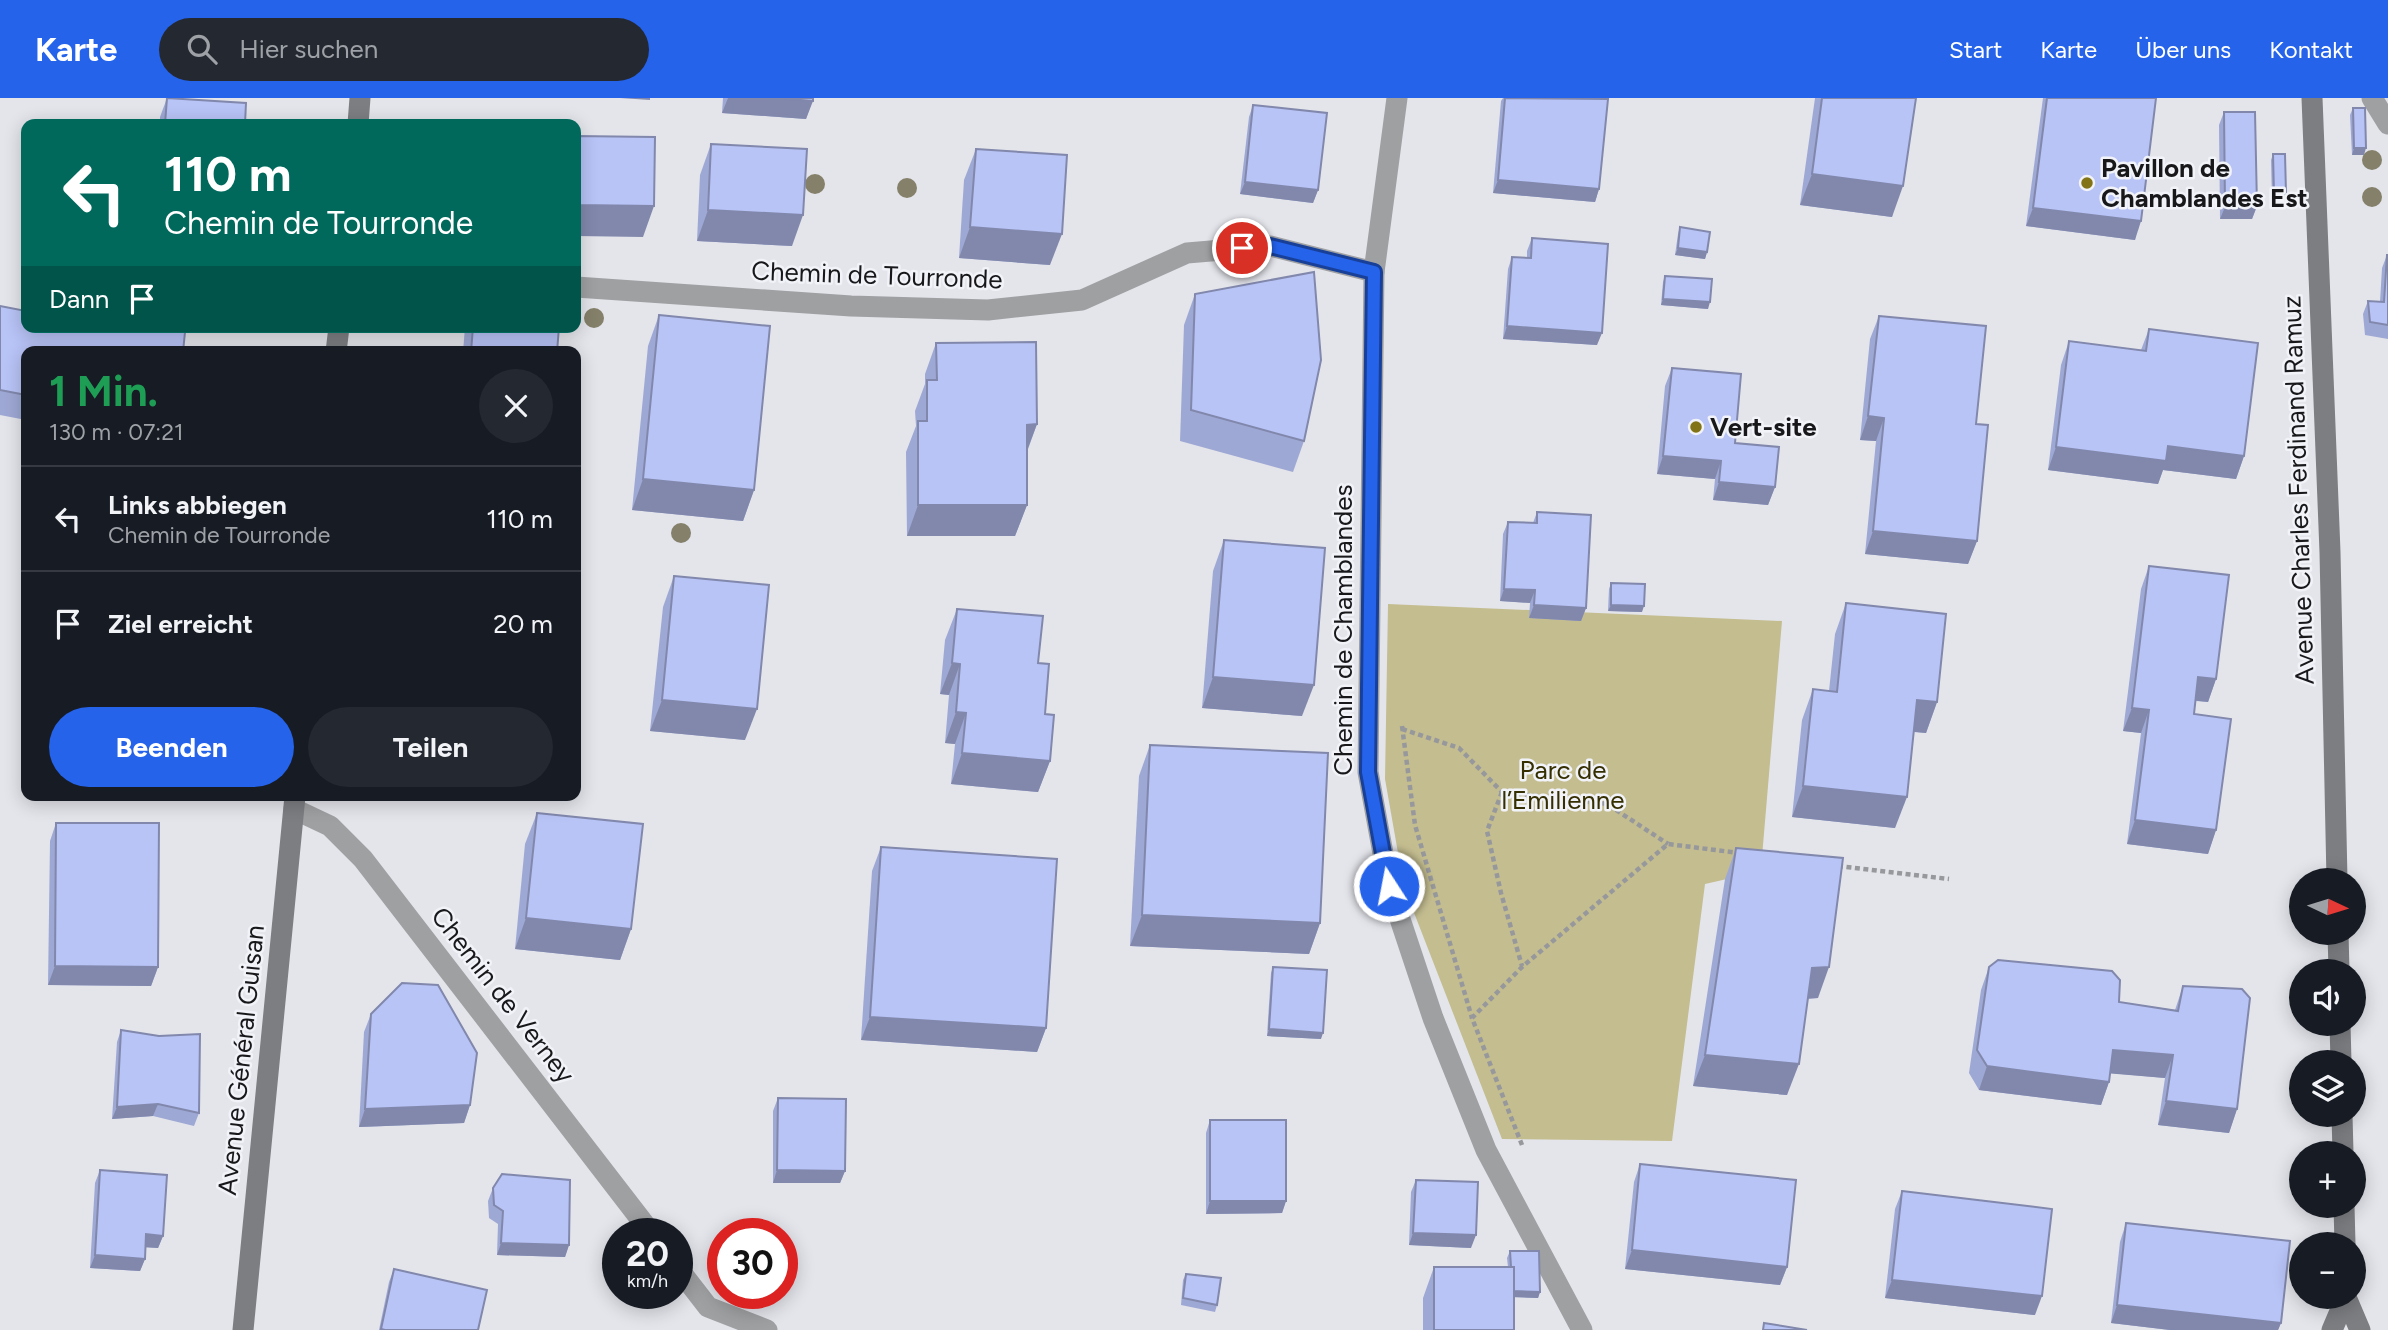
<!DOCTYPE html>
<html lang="de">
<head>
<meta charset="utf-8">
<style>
  :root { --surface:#171b24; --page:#242831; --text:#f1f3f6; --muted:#9ea1a6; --line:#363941; --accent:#2563eb }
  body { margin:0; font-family:Figtree,sans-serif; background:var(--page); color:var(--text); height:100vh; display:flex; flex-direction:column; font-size:26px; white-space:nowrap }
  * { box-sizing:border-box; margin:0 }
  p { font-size:23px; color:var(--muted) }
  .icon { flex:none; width:38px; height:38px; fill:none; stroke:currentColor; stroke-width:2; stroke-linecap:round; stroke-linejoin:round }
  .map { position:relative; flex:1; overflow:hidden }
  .side { position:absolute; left:21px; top:248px; width:560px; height:455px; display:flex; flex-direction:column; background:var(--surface); border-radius:14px; box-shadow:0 4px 18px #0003 }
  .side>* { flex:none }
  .banner { position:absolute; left:21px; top:21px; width:560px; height:214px; border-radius:14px; box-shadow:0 4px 18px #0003; background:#00695c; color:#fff; overflow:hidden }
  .needle { width:46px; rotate:94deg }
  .buttons { position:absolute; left:2289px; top:770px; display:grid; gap:14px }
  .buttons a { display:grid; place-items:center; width:77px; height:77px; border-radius:50%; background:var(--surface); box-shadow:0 4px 18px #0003; font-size:35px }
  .speed { position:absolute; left:602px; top:1120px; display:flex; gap:14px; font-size:35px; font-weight:700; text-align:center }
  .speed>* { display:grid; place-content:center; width:91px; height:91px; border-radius:50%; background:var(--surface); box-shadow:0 4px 18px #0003; line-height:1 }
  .speed small { font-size:18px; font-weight:400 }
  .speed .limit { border:10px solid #d22; background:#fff; color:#111 }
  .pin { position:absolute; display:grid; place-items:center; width:60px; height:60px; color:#fff; margin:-30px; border:4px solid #fff; border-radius:50%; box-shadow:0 2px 7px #0007 }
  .me { position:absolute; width:77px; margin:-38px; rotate:349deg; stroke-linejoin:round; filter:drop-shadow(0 0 5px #0008) }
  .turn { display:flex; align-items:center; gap:24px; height:147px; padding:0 28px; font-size:32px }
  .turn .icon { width:91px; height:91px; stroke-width:2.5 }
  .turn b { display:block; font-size:49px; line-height:60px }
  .then { display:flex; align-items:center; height:66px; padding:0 28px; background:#0003; gap:14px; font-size:26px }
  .round { display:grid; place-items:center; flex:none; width:74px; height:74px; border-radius:37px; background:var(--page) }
  .headline { display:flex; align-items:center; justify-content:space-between; height:119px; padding:0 28px }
  h1 { font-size:42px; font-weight:700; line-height:52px; color:#1e9e55 }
  .primary-button { display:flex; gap:14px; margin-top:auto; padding:14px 28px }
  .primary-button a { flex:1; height:80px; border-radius:42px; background:var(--accent); color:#fff; font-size:28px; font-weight:700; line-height:80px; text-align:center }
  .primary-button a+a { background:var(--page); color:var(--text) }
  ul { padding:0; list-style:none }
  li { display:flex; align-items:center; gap:21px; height:105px; padding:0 28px; border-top:2px solid var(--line) }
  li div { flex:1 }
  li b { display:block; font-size:26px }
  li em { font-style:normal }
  header { display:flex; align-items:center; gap:42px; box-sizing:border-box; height:98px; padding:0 35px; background:var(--accent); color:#fff }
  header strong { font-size:33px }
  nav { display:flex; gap:38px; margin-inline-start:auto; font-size:24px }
  .search { width:490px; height:63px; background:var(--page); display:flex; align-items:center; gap:18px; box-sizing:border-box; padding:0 24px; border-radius:38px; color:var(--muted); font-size:26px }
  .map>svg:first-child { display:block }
  .green { fill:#c4bd90 }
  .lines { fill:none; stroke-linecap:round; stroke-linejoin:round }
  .path { stroke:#97989c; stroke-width:4.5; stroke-dasharray:5 3.5; stroke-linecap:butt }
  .street { stroke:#9fa0a2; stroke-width:21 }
  .secondary { stroke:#7d7e82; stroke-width:21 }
  .tree { fill:#84806a }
  .wall { fill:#9ea8d4 }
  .shaded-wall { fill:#8188ac }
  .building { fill:#b8c3f6; stroke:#8188ac; stroke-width:2 }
  .route-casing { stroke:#184099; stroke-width:18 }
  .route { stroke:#2563eb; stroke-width:12 }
  .poi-dot { fill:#827416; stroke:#f1f3f9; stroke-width:2.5 }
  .labels { text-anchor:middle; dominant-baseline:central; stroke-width:5; stroke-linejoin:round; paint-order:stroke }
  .poi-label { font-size:26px; font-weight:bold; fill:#18181a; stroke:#f1f3f9; text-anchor:start }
  .street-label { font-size:26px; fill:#18181a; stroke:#f1f3f9 }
  .park-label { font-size:26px; fill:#352e01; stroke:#f1f3f9 }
</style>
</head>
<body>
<header>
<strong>Karte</strong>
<div class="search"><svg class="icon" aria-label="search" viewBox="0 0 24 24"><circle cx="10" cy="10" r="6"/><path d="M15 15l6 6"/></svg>Hier suchen</div>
<nav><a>Start</a><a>Karte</a><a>Über uns</a><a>Kontakt</a></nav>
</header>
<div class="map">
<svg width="2388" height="1232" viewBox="0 0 2388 1232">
  <rect width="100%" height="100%" fill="#e4e5eb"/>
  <path class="green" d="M1388 506 1782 523 1762 759 1749 776 1705 786 1672 1043 1502 1041 1404 789 1385 681Z"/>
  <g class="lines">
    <g class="path">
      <path d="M1402 628 1415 727 1472 920"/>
      <path d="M1402 631 1459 650 1502 694 1607 706 1668 746"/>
      <path d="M1502 694 1487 733 1501 795 1522 868"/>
      <path d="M1838 768 1949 781"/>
      <path d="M1522 1047 1472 920 1522 869 1668 746 1739 755"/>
    </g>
    <g class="street">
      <path d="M1397 0 1374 174 1368 674 1389 788 1433 920 1486 1052 1582 1232"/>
      <path d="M2372 0 2388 26"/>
      <path d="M576 189 851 208 988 212 1082 202 1187 155 1270 148 1374 174"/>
      <path d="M294 711 330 728 363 761 652 1136"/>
      <path d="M677 1169 708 1209 767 1232"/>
    </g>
    <g class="secondary">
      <path d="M2312 0 2330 454 2337 782"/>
      <path d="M358 26 360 0"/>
      <path d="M336 254 339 229"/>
      <path d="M2338 835 2339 873"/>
      <path d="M2340 926 2341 964"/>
      <path d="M2342 1017 2343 1055"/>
      <path d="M2344 1108 2345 1146"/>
      <path d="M2346 1199 2360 1232"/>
      <path d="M243 1232 295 698"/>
      <path d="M2332 1232 2346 1199"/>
    </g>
  </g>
  <g class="tree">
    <circle cx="2372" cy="62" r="10"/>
    <circle cx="815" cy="86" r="10"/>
    <circle cx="907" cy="90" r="10"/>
    <circle cx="2372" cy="99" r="10"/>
    <circle cx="594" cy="220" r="10"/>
    <circle cx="681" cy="435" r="10"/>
  </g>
  <g class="wall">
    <path d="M167 0 245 26H160V19Z"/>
    <path d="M723 0H813L806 21 722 15Z"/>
    <path d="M1503 0H1602L1599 91 1595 104 1493 95 1501 3Z"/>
    <path d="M1815 0H1916L1892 119 1800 107Z"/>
    <path d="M2043 0H2156L2135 142 2026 128Z"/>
    <path d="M1253 7 1318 92 1313 105 1240 96 1249 19Z"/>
    <path d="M2353 10 2364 57H2352L2350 17Z"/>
    <path d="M2224 14 2257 108 2252 121H2220L2219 27Z"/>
    <path d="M711 46 792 148 697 143 700 77Z"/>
    <path d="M976 51 1050 167 959 160 964 82Z"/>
    <path d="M2273 56 2286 95 2284 102H2272L2271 62Z"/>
    <path d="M1680 129 1707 154 1705 161 1675 157 1678 136Z"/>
    <path d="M1532 140 1597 247 1503 241 1508 171 1512 159 1527 160V153Z"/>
    <path d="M2387 157H2388V241L2365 237 2363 216 2368 203 2380 204 2382 170Z"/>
    <path d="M1665 178 1708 211 1661 207 1663 184Z"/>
    <path d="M1195 196 1304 343 1293 374 1180 343 1184 227Z"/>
    <path d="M0 208 26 254V322L0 317Z"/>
    <path d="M659 217 754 392 743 423 632 412 648 248Z"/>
    <path d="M1879 218 1976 326 1977 443 1968 466 1865 456 1876 343 1860 342 1870 241Z"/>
    <path d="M465 229H473L557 254H463Z"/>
    <path d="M2149 231 2244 358 2236 381 2163 372 2158 386 2048 372 2061 267 2069 243 2141 252Z"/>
    <path d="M936 245 1037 326 1027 354V407L1015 438H907L906 354 916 328 915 313 925 286V276Z"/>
    <path d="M1672 270 1735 345 1775 389 1768 407 1713 402 1715 381 1657 376 1665 288Z"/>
    <path d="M1537 414 1586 510 1581 523 1529 520 1530 505 1500 503 1503 436 1508 424 1533 425Z"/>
    <path d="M1224 442 1302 618 1202 610 1213 473Z"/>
    <path d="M2149 468 2216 581 2208 604 2196 603 2194 616 2216 732 2208 756 2127 746 2141 635 2123 633 2141 491Z"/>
    <path d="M674 478 745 642 650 633 663 509Z"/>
    <path d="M1611 485 1642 514 1608 513 1609 491Z"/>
    <path d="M1846 505 1937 604 1926 635 1914 634 1895 730 1792 719 1802 622 1813 591 1829 593 1835 536Z"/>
    <path d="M957 511 1038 565 1050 663 1038 694 951 686 955 646 945 645 949 597 940 596 945 542Z"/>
    <path d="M1150 647 1320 825 1309 856 1130 848 1139 678Z"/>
    <path d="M537 715 631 831 620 862 515 851 525 746Z"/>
    <path d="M56 725 158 869 151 888 48 887 50 743Z"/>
    <path d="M881 749 1046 930 1037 954 861 942 872 773Z"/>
    <path d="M1736 750 1818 900 1807 901 1787 997 1693 988 1725 781Z"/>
    <path d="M1273 869 1321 941 1267 938 1271 875Z"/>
    <path d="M1989 869 2119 904 2175 912 2183 888 2237 1011 2229 1035 2158 1027 2165 980 2110 975 2109 984 2101 1007 1979 992 1969 975 1981 892Z"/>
    <path d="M371 916 470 1007 464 1025 359 1029 364 934Z"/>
    <path d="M121 932 199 1015 194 1028 153 1018 112 1021 117 944Z"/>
    <path d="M778 1000 845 1073 840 1085H773V1013Z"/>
    <path d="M1210 1022 1286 1103 1282 1115 1206 1116V1035Z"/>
    <path d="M1640 1066 1787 1169 1780 1187 1625 1171 1634 1084Z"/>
    <path d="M100 1072 163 1138 158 1150 145 1149V1161L140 1173 90 1170 95 1085Z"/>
    <path d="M1416 1082 1471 1150 1409 1147 1411 1094Z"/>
    <path d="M493 1090 569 1147 565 1159 497 1157 498 1126 489 1120 488 1103Z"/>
    <path d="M1902 1093 2035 1217 1885 1200 1895 1111Z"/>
    <path d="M2126 1125 2281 1225 2278 1232H2170L2111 1225 2120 1144Z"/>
    <path d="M1510 1153 1540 1194 1538 1200 1514 1199V1232H1423V1200L1434 1169H1508L1507 1160Z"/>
    <path d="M394 1171 478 1232H379L389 1184Z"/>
    <path d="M1186 1176 1217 1207 1215 1214 1181 1207 1183 1182Z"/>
  </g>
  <g class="shaded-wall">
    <path d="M620 0H650V2Z"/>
    <path d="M728 0H777L813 3 806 21 722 15Z"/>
    <path d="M2354 50H2366L2364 57H2352Z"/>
    <path d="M1812 76 1903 88 1892 119 1800 107Z"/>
    <path d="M1498 82 1599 91 1595 104 1493 95Z"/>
    <path d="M1245 84 1318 92 1313 105 1240 96Z"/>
    <path d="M2286 95 2284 102H2272L2274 96Z"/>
    <path d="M576 107 654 108 643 139 576 138Z"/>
    <path d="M2257 108 2252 121H2220L2225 109Z"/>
    <path d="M2033 110 2141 123 2135 142 2026 128Z"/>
    <path d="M708 112 803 117 792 148 697 143Z"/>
    <path d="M970 129 1062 136 1050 167 959 160Z"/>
    <path d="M1678 150 1707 154 1705 161 1675 157Z"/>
    <path d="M1663 201 1710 204 1708 211 1661 207Z"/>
    <path d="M1507 228 1602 235 1597 247 1503 241Z"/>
    <path d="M1868 318 1884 320 1876 343 1860 342Z"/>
    <path d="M1037 326 1025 358 1027 327Z"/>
    <path d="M2168 348 2244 358 2236 381 2163 372 2158 386 2048 372 2056 349Z"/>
    <path d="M1663 358 1721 363 1715 381 1657 376Z"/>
    <path d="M643 381 754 392 743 423 632 412Z"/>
    <path d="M1719 384 1775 389 1768 407 1713 402Z"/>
    <path d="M918 407H1027L1015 438H907Z"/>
    <path d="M1873 433 1977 443 1968 466 1865 456Z"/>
    <path d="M1504 491 1535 492 1530 505 1500 503Z"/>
    <path d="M1534 507 1586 510 1581 523 1529 520Z"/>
    <path d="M1611 507 1644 508 1642 514 1608 513Z"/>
    <path d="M952 565 960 566 949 597 940 596Z"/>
    <path d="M1213 579 1314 587 1302 618 1202 610Z"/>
    <path d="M2198 579 2216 581 2208 604 2190 602Z"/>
    <path d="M662 602 757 611 745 642 650 633Z"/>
    <path d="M1917 602 1937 604 1926 635 1906 633Z"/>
    <path d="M2132 610 2149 612 2141 635 2123 633Z"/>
    <path d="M956 614 966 615 955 646 945 645Z"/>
    <path d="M962 655 1050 663 1038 694 951 686Z"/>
    <path d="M1803 688 1907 699 1895 730 1792 719Z"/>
    <path d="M2135 722 2216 732 2208 756 2127 746Z"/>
    <path d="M1142 817 1320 825 1309 856 1130 848Z"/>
    <path d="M526 820 631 831 620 862 515 851Z"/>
    <path d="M55 868 158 869 151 888 48 887Z"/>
    <path d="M1829 869 1818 900 1800 901 1812 870Z"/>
    <path d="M870 919 1046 930 1037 954 861 942Z"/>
    <path d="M1269 931 1323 935 1321 941 1267 938Z"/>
    <path d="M2113 952 2173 957 2165 980 2105 975Z"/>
    <path d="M1705 957 1799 966 1787 997 1693 988Z"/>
    <path d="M1987 968 2109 984 2101 1007 1979 992Z"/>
    <path d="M2166 1003 2237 1011 2229 1035 2158 1027Z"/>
    <path d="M158 1006 153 1018 112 1021 117 1009Z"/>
    <path d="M470 1007 464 1025 359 1029 365 1011Z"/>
    <path d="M777 1072 845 1073 840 1085H773Z"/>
    <path d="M1210 1103H1286L1282 1115 1206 1116Z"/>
    <path d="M1413 1135 1476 1137 1471 1150 1409 1147Z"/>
    <path d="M146 1136 163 1138 158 1150 141 1149Z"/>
    <path d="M501 1145 569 1147 565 1159 497 1157Z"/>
    <path d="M1632 1152 1787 1169 1780 1187 1625 1171Z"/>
    <path d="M95 1157 145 1161 140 1173 90 1170Z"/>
    <path d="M1892 1182 2042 1198 2035 1217 1885 1200Z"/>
    <path d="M1512 1192 1540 1194 1538 1200 1510 1199Z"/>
    <path d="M2117 1207 2281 1225 2278 1232H2170L2111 1225Z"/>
  </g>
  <g class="building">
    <path d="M167 0 246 5 245 26H165Z"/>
    <path d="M777 0H813V3Z"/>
    <path d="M1505 0 1608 1 1599 91 1498 82Z"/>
    <path d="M1822 0H1916L1903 88 1812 76Z"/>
    <path d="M2047 0H2156L2141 123 2033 110Z"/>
    <path d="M1253 7 1327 15 1318 92 1245 84Z"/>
    <path d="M2353 10H2365L2366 50H2354Z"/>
    <path d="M2224 14H2255L2257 108 2225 109Z"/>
    <path d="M576 38 655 39 654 108 576 107Z"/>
    <path d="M711 46 807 51 803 117 708 112Z"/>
    <path d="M976 51 1067 57 1062 136 970 129Z"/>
    <path d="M2273 56H2285L2286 95 2274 96Z"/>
    <path d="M1680 129 1710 134 1707 154 1678 150Z"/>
    <path d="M1532 140 1608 146 1602 235 1507 228 1512 159 1531 160Z"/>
    <path d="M2387 157H2388V227L2370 224 2368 203 2384 204Z"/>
    <path d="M1314 174 1321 262 1304 343 1191 312 1195 196Z"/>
    <path d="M1665 178 1712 181 1710 204 1663 201Z"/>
    <path d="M0 208 26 213V229H137L185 234 183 254H26V297L0 292Z"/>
    <path d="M659 217 770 228 754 392 643 381Z"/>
    <path d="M1879 218 1986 228 1976 326 1988 327 1977 443 1873 433 1884 320 1868 318Z"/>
    <path d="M473 229H559L557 254H471Z"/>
    <path d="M2149 231 2258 245 2244 358 2168 348 2166 363 2056 349 2069 243 2146 253Z"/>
    <path d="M1036 244 1037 326 1027 327V407H918V323H927V282H937L936 245Z"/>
    <path d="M1672 270 1741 276 1735 345 1779 349 1775 389 1719 384 1721 363 1663 358Z"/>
    <path d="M1537 414 1591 417 1586 510 1534 507 1535 492 1504 491 1508 424 1537 425Z"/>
    <path d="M1224 442 1325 450 1314 587 1213 579Z"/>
    <path d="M2149 468 2229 477 2216 581 2198 579 2194 616 2231 621 2216 732 2135 722 2149 612 2132 610Z"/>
    <path d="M674 478 769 487 757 611 662 602Z"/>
    <path d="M1611 485 1645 486 1644 508 1611 507Z"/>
    <path d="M1846 505 1946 516 1937 604 1917 602 1907 699 1803 688 1813 591 1837 594Z"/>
    <path d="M957 511 1043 518 1038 565 1049 566 1045 616 1054 617 1050 663 962 655 966 615 956 614 960 566 952 565Z"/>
    <path d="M1150 647 1328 655 1320 825 1142 817Z"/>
    <path d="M537 715 643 726 631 831 526 820Z"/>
    <path d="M56 725H159L158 869 55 868Z"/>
    <path d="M881 749 1057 761 1046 930 870 919Z"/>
    <path d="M1736 750 1843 760 1829 869 1812 870 1799 966 1705 957Z"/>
    <path d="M1998 862 2112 873 2120 882 2119 904 2178 913 2183 888 2242 891 2250 900 2237 1011 2166 1003 2173 957 2113 952 2109 984 1987 968 1977 952 1989 869Z"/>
    <path d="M1273 869 1327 872 1323 935 1269 931Z"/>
    <path d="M402 885 438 887 477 955 470 1007 365 1011 371 916Z"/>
    <path d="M121 932 159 938 200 936 199 1015 158 1006 117 1009Z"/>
    <path d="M778 1000 846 1001 845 1073 777 1072Z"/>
    <rect x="1210" y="1022" width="76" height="81"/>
    <path d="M1640 1066 1796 1082 1787 1169 1632 1152Z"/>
    <path d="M100 1072 167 1077 163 1138 146 1136 145 1161 95 1157Z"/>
    <path d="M502 1076 570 1082 569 1147 501 1145 503 1113 494 1107 493 1090Z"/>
    <path d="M1416 1082 1478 1084 1476 1137 1413 1135Z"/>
    <path d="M1902 1093 2052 1111 2042 1198 1892 1182Z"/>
    <path d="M2126 1125 2290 1143 2281 1225 2117 1207Z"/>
    <path d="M1510 1153H1539L1540 1194 1514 1193V1169H1511Z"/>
    <rect x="1434" y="1169" width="80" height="63"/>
    <path d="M394 1171 487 1192 478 1232H385L381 1231Z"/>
    <path d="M1186 1176 1221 1180 1217 1207 1183 1200Z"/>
    <path d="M1764 1225 1807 1232H1763Z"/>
  </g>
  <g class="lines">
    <g class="route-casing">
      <path id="route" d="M1242 150 1270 148 1374 174 1368 674 1389 788"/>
    </g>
    <use href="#route" class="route"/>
  </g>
  <g class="poi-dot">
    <circle cx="2087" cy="85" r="7"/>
    <circle cx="1696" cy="329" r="7"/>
  </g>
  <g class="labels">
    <g class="poi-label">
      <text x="2101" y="70">Pavillon de<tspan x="2101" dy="30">Chamblandes Est</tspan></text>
      <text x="1710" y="329">Vert-site</text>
    </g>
    <g class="street-label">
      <text transform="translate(877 177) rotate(2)">Chemin de Tourronde</text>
      <text transform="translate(2298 392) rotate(-92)">Avenue Charles Ferdinand Ramuz</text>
      <text transform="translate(1343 532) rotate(-90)">Chemin de Chamblandes</text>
      <text transform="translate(503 897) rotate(52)">Chemin de Verney</text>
      <text transform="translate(241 962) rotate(-84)">Avenue Général Guisan</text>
    </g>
    <g class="park-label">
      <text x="1563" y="672">Parc de<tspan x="1563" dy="30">l’Emilienne</tspan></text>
    </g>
  </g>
</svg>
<div class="buttons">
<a><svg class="needle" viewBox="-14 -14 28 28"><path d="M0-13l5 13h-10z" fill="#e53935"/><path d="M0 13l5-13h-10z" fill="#9ea1a6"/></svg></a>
<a><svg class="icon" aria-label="sound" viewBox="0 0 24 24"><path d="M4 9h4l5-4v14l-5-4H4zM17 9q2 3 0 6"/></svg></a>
<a><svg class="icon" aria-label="layers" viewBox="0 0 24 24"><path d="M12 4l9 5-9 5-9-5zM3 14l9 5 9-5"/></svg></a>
<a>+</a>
<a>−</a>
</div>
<div class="speed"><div>20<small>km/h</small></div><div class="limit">30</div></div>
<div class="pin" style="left:1242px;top:150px;background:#d93025"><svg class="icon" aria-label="arrive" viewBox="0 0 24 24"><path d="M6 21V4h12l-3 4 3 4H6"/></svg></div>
<svg class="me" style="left:1389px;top:788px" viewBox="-20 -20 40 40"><circle r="17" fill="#2563eb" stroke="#fff" stroke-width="3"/><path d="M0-11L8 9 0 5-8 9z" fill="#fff"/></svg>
<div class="banner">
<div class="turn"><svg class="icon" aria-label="left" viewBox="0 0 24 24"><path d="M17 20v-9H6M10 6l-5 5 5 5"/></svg><div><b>110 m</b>Chemin de Tourronde</div></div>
<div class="then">Dann<svg class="icon" aria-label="arrive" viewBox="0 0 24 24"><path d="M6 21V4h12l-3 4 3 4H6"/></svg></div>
</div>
<section class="side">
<div class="headline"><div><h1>1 Min.</h1><p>130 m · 07:21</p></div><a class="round"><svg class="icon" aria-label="close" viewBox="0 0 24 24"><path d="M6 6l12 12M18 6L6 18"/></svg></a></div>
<ul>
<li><svg class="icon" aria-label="left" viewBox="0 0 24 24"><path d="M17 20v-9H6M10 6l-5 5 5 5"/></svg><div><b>Links abbiegen</b><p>Chemin de Tourronde</p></div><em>110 m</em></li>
<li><svg class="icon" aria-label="arrive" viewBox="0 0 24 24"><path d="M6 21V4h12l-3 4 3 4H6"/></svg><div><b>Ziel erreicht</b></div><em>20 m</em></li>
</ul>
<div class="primary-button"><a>Beenden</a><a>Teilen</a></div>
</section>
</div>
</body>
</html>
